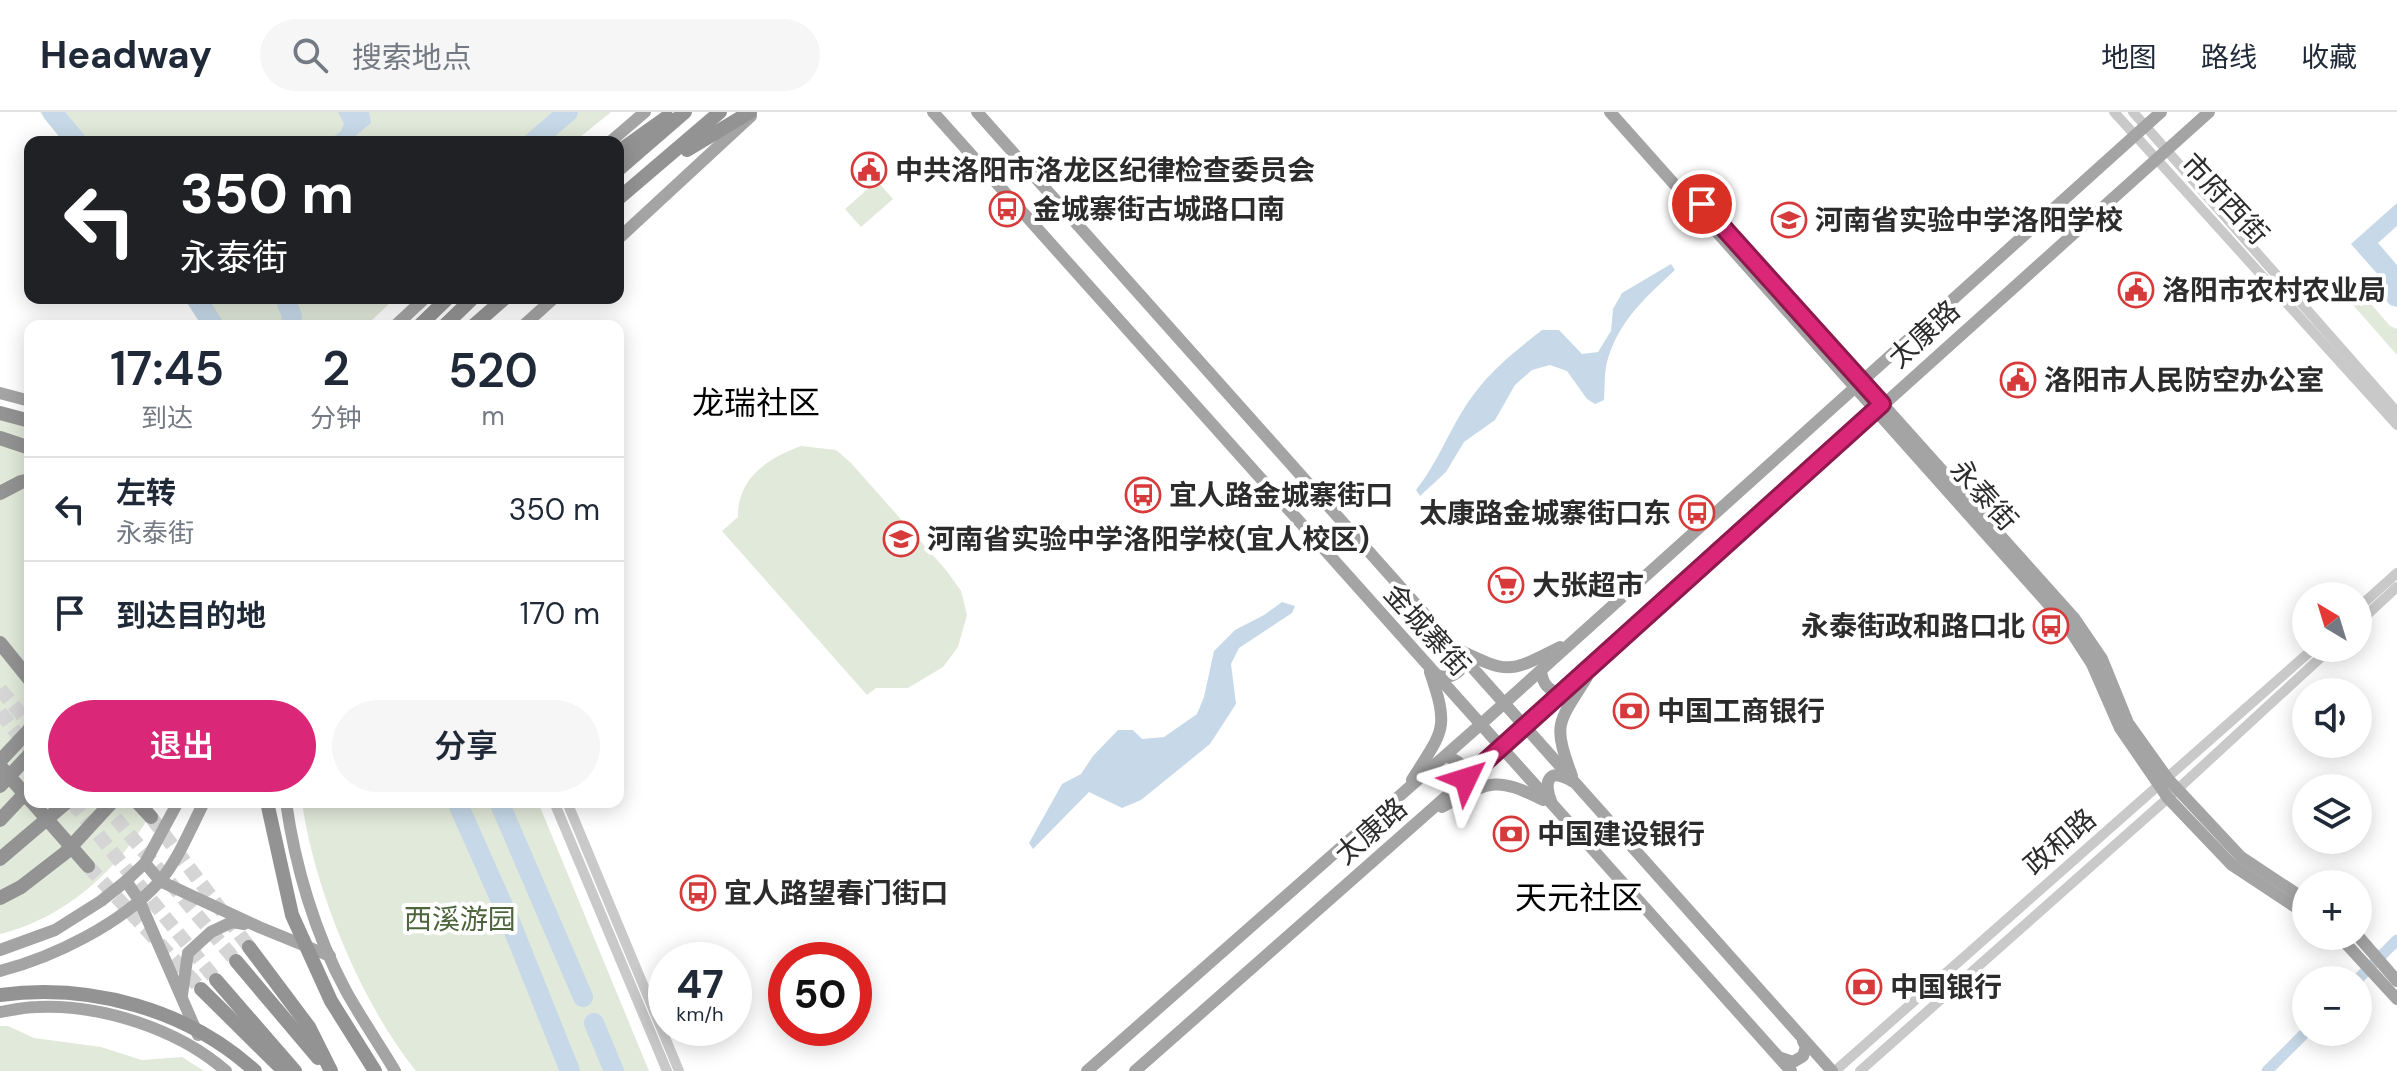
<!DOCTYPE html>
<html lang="zh">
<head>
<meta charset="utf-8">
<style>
  :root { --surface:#fff; --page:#f6f6f7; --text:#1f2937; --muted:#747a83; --line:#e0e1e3; --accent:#db2777 }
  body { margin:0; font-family:"DM Sans","Noto Sans SC",sans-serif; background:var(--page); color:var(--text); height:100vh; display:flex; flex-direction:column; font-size:30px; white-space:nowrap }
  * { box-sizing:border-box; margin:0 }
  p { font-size:26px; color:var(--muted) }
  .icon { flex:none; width:44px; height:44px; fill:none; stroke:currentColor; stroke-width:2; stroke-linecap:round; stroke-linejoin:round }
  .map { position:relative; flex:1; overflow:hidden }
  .drawer { position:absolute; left:24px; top:208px; width:600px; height:488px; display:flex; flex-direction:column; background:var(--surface); border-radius:16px; box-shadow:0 4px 20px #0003 }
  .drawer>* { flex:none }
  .guide { position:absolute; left:24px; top:24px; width:600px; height:168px; border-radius:16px; box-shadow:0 4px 20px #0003; background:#202124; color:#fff; overflow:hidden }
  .needle { width:52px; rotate:322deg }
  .buttons { position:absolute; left:2292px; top:470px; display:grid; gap:16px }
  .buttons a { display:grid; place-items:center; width:80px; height:80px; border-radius:50%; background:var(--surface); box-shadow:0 4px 20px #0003; font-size:40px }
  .speed { position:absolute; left:648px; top:830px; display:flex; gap:16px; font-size:40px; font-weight:700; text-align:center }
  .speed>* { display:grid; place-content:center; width:104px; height:104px; border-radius:50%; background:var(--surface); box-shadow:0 4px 20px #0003; line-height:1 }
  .speed small { font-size:20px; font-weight:400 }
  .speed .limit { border:12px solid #d22; background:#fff; color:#111 }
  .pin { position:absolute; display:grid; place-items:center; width:68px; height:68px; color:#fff; margin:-34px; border:4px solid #fff; border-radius:50%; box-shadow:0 2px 8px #0007 }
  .me { position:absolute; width:88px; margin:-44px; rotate:49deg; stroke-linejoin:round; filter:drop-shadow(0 0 6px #0008) }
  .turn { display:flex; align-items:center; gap:28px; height:168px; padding:0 24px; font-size:36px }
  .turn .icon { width:104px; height:104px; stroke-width:2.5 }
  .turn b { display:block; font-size:56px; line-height:68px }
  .eta { display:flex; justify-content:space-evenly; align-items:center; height:136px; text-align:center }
  .eta b { font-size:48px; font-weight:600; line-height:56px }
  .button { display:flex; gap:16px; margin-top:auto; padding:16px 24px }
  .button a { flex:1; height:92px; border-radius:48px; background:var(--accent); color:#fff; font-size:32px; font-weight:600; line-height:92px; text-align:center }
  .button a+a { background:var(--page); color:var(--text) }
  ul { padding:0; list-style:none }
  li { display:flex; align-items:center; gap:24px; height:104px; padding:0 24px; border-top:2px solid var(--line) }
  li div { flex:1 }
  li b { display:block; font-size:30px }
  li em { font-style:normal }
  header { display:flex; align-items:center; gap:48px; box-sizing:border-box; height:112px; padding:0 40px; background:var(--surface); border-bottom:2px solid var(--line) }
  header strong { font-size:38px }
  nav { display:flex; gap:44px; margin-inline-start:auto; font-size:28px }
  .search { width:560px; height:72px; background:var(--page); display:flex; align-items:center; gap:20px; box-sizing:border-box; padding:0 28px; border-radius:44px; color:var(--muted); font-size:30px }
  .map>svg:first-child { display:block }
  .green { fill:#e1e9da }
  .water { fill:#c7d9e8 }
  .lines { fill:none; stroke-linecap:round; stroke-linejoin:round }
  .canal { stroke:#c7d9e8; stroke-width:11 }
  .river { stroke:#c7d9e8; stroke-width:20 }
  .highway-tunnel { stroke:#d5d5d5; stroke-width:14; stroke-dasharray:14 7; stroke-linecap:butt }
  .minor { stroke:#c9c9c9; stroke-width:10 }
  .major { stroke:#a4a4a4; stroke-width:12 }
  .highway { stroke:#939393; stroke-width:14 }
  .highway-bridge { stroke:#939393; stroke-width:14 }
  .route-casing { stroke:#8e194d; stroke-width:20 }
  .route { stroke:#db2777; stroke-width:14 }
  .labels { text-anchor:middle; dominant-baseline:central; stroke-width:8; stroke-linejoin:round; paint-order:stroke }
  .poi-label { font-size:28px; font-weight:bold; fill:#2c2c2c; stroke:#fff; text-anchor:start }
  .street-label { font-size:28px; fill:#2c2c2c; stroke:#fff }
  .park-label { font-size:28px; fill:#4d643d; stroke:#fff }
  .quarter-label { font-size:32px; fill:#000; stroke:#fff }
</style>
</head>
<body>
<header>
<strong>Headway</strong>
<div class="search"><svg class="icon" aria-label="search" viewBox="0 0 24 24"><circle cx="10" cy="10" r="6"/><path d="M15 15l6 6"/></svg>搜索地点</div>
<nav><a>地图</a><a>路线</a><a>收藏</a></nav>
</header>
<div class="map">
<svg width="2397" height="959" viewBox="0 0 2397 959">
  <rect width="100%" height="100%" fill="#fff"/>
  <g class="green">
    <path d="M40 0H611L574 30H63Z"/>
    <path d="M877 69 893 87 861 115 845 97Z"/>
    <path d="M2358 177 2390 214 2397 217V243L2347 186Z"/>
    <path d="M184 186H395L366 214H202Z"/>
    <path d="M0 303 30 311V690H157C126 751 68 806 0 822Z"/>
    <path d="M801 334 836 338 851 351 946 458 961 479 967 503 958 535 943 555 908 576H876L867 583 722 419 738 405C737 366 768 346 801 334Z"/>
    <path d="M302 690H538L649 959H416C361 891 314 777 302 690Z"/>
    <path d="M0 914H8L34 926 101 935 142 948 182 945 204 959H0Z"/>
  </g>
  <g class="water">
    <path d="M338 0H369L371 11 348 30H327L341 19 344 12Z"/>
    <path d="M2397 91V114L2378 131 2397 153V195L2390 193 2380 181 2388 174 2351 132Z"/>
    <path d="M1671 152 1675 158C1646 185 1618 209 1607 250 1604 261 1605 276 1604 288L1595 292 1587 287 1567 259 1550 253 1532 258 1515 273 1495 308 1464 330 1446 360 1420 384 1416 378C1440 348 1451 312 1474 282 1493 256 1518 237 1542 218H1559L1582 242 1598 240 1611 219 1613 197 1622 181Z"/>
    <path d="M1282 490 1295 494 1292 501 1239 536 1231 552 1236 592 1210 632 1141 688 1122 696 1089 680 1033 737 1029 731 1062 672 1081 662 1093 644 1118 618H1133L1142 627 1164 625 1197 602 1204 585 1214 539 1235 518 1264 503Z"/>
  </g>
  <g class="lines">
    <g class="canal">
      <path d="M2357 868 2397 828"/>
      <path d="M2267 959 2306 920"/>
    </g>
    <g class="river">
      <path d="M52 0 77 30"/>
      <path d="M533 30 568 0"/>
      <path d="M196 186 214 214"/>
      <path d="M285 186 292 204 291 214"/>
      <path d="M457 690 509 807 570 959"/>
      <path d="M499 690 583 885"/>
      <path d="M594 911 614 959"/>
    </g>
    <g class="highway-tunnel">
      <path d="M0 577 30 613"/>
      <path d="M0 600 30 638"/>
      <path d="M72 690 216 868"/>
      <path d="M102 690 236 849"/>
      <path d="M151 705 249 835"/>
      <path d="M88 754 201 877"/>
    </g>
    <g class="minor">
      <path d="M2114 0 2397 313"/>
      <path d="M2133 0 2397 300"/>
      <path d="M2358 496 2397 461"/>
      <path d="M2358 511 2397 475"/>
      <path d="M554 690 667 959"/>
      <path d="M567 690 679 959"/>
      <path d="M1835 959 2314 536"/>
      <path d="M1860 959 2168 686 2331 536"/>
    </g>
    <g class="major">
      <path d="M933 0 1791 959"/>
      <path d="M977 0 1832 959"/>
      <path d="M1610 0 2066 512 2092 552 2120 616 2168 686 2232 753 2306 802"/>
      <path d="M610 30 645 0"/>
      <path d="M618 127 751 4"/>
      <path d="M395 214 425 186"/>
      <path d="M523 214 554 186"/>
      <path d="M0 281 30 289"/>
      <path d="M1879 288 2074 506 2102 547 2128 611 2168 667 2241 745 2306 788"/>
      <path d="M1459 538C1511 563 1510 560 1560 535"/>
      <path d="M1541 559C1543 573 1548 578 1562 582"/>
      <path d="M1436 563C1447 566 1451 566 1460 558V543"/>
      <path d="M1445 644C1458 648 1465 653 1466 667"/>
      <path d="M1572 664C1552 610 1558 612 1587 565"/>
      <path d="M1412 668C1443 618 1450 618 1430 560"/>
      <path d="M1551 689C1543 669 1549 655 1572 669"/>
      <path d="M286 690C295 754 315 822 346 879 361 906 379 932 395 959"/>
      <path d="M1442 695C1489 670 1494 663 1543 688"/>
      <path d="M145 751 160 769 259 815 330 844"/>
      <path d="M126 769 139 788 198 923"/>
      <path d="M2339 824 2397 887"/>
      <path d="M2358 824 2397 869"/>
      <path d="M0 838 55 818 101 789 126 769 145 751 178 690"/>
      <path d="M0 859C54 845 121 812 159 770 177 750 192 714 204 690"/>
      <path d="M182 883 188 841 211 820 232 810 244 812"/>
      <path d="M0 900C12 898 25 895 37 895 101 892 178 917 226 959"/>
      <path d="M1781 946 1793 950 1803 944 1806 935 1803 929"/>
      <path d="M1087 959 1480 613 2161 0"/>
      <path d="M1135 959 1525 615 2209 0"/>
    </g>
    <g class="highway">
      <path d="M687 38 750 0"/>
      <path d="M618 40 667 5"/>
      <path d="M618 58 685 0"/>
      <path d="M618 87 720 0"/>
      <path d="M419 214 448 186"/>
      <path d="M444 214 473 186"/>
      <path d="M473 214 505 186"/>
      <path d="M0 301 30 309"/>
      <path d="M0 326 30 336"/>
      <path d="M0 381 21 370 30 368"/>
      <path d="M0 531 30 568"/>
      <path d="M0 654 30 688"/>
      <path d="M32 690 88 754"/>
      <path d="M137 690 151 705"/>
      <path d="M0 786 21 775"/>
      <path d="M249 835 309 915 331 959"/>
      <path d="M236 849 318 946"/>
      <path d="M216 868 295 959"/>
      <path d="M201 877 284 959"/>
    </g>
    <g class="highway-bridge">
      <path d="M0 649 30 617"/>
      <path d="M0 674 30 642"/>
      <path d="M267 690 292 803 331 889 375 959"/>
      <path d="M0 708 30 676"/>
      <path d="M0 747 67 690"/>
      <path d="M21 775 65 741 112 690"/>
      <path d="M0 883C90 871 187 897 255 959"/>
    </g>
  </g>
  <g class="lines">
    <g class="route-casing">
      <path id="route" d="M1466 667 1882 292 1702 92"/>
    </g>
    <use href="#route" class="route"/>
  </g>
  <defs>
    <g id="civic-ring" transform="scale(1.8)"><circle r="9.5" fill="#fff" stroke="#d73a3b" stroke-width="1.5"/><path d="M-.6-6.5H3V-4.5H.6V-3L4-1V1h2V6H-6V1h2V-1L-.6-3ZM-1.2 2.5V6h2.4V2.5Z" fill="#d73a3b"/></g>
    <g id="bus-ring" transform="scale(1.8)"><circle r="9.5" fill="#fff" stroke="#d73a3b" stroke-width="1.5"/><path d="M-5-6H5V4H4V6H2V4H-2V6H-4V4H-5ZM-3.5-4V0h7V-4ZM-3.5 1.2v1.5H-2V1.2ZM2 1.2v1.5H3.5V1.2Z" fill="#d73a3b"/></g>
    <g id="school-ring" transform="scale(1.8)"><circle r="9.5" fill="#fff" stroke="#d73a3b" stroke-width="1.5"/><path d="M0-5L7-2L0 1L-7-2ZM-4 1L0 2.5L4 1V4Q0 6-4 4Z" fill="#d73a3b"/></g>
    <g id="supermarket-ring" transform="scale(1.8)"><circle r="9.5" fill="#fff" stroke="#d73a3b" stroke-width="1.5"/><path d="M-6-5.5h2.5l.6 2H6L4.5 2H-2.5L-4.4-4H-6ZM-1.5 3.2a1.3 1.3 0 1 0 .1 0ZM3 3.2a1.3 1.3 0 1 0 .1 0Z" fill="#d73a3b"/></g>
    <g id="bank-ring" transform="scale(1.8)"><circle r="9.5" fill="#fff" stroke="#d73a3b" stroke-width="1.5"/><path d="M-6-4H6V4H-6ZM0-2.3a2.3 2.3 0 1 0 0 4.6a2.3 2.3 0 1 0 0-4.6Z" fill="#d73a3b"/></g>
  </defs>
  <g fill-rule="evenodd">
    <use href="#civic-ring" x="869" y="58"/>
    <use href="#bus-ring" x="1007" y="97"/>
    <use href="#school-ring" x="1789" y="108"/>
    <use href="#civic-ring" x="2136" y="178"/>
    <use href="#civic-ring" x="2018" y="268"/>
    <use href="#bus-ring" x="1143" y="383"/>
    <use href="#bus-ring" x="1697" y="401"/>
    <use href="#school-ring" x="901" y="427"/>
    <use href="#supermarket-ring" x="1506" y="473"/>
    <use href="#bus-ring" x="2051" y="514"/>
    <use href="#bank-ring" x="1631" y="599"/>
    <use href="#bank-ring" x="1511" y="722"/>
    <use href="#bus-ring" x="698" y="781"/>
    <use href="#bank-ring" x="1864" y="875"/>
  </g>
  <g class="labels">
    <g class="poi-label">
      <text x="895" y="58">中共洛阳市洛龙区纪律检查委员会</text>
      <text x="1033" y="97">金城寨街古城路口南</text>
      <text x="1815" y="108">河南省实验中学洛阳学校</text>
      <text x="2162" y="178">洛阳市农村农业局</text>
      <text x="2044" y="268">洛阳市人民防空办公室</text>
      <text x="1169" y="383">宜人路金城寨街口</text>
      <text x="1671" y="401" text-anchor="end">太康路金城寨街口东</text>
      <text x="927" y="427">河南省实验中学洛阳学校(宜人校区)</text>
      <text x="1532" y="473">大张超市</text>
      <text x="2025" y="514" text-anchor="end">永泰街政和路口北</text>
      <text x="1657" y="599">中国工商银行</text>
      <text x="1537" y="722">中国建设银行</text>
      <text x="724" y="781">宜人路望春门街口</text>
      <text x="1890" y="875">中国银行</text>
    </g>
    <g class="street-label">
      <text transform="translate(2225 87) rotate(47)">市府西街</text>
      <text transform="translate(1924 222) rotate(-42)">太康路</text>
      <text transform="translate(1984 383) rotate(48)">永泰街</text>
      <text transform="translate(1427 518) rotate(48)">金城寨街</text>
      <text transform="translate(1371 719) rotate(-41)">太康路</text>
      <text transform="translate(2060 730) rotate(-41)">政和路</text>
    </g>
    <g class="park-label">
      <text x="460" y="807">西溪游园</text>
    </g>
    <g class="quarter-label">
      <text x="756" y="291">龙瑞社区</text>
      <text x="1579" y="786">天元社区</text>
    </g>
  </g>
</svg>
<div class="buttons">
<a><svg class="needle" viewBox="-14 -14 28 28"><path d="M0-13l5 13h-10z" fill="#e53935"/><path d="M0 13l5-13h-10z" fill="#747a83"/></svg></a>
<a><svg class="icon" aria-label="sound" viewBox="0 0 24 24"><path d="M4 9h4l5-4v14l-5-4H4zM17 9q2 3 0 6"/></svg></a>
<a><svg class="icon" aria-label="layers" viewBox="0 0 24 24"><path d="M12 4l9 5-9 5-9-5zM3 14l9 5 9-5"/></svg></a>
<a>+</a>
<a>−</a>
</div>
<div class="speed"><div>47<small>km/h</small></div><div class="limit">50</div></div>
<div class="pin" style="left:1702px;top:92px;background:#d93025"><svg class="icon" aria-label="arrive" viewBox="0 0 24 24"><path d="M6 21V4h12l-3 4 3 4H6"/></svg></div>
<svg class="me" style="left:1466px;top:667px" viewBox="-20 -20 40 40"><path d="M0-17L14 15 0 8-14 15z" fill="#db2777" stroke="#fff" stroke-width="4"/></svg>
<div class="guide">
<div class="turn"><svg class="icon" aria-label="left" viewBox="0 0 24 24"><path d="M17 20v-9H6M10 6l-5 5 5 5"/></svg><div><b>350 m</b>永泰街</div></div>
</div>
<section class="drawer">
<div class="eta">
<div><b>17:45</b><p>到达</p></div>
<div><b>2</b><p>分钟</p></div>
<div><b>520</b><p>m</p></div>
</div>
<ul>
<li><svg class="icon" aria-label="left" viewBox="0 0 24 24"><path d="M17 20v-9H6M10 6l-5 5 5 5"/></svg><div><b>左转</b><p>永泰街</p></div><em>350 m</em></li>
<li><svg class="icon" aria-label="arrive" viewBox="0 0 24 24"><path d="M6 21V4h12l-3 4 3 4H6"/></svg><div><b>到达目的地</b></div><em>170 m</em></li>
</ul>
<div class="button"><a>退出</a><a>分享</a></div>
</section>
</div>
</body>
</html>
